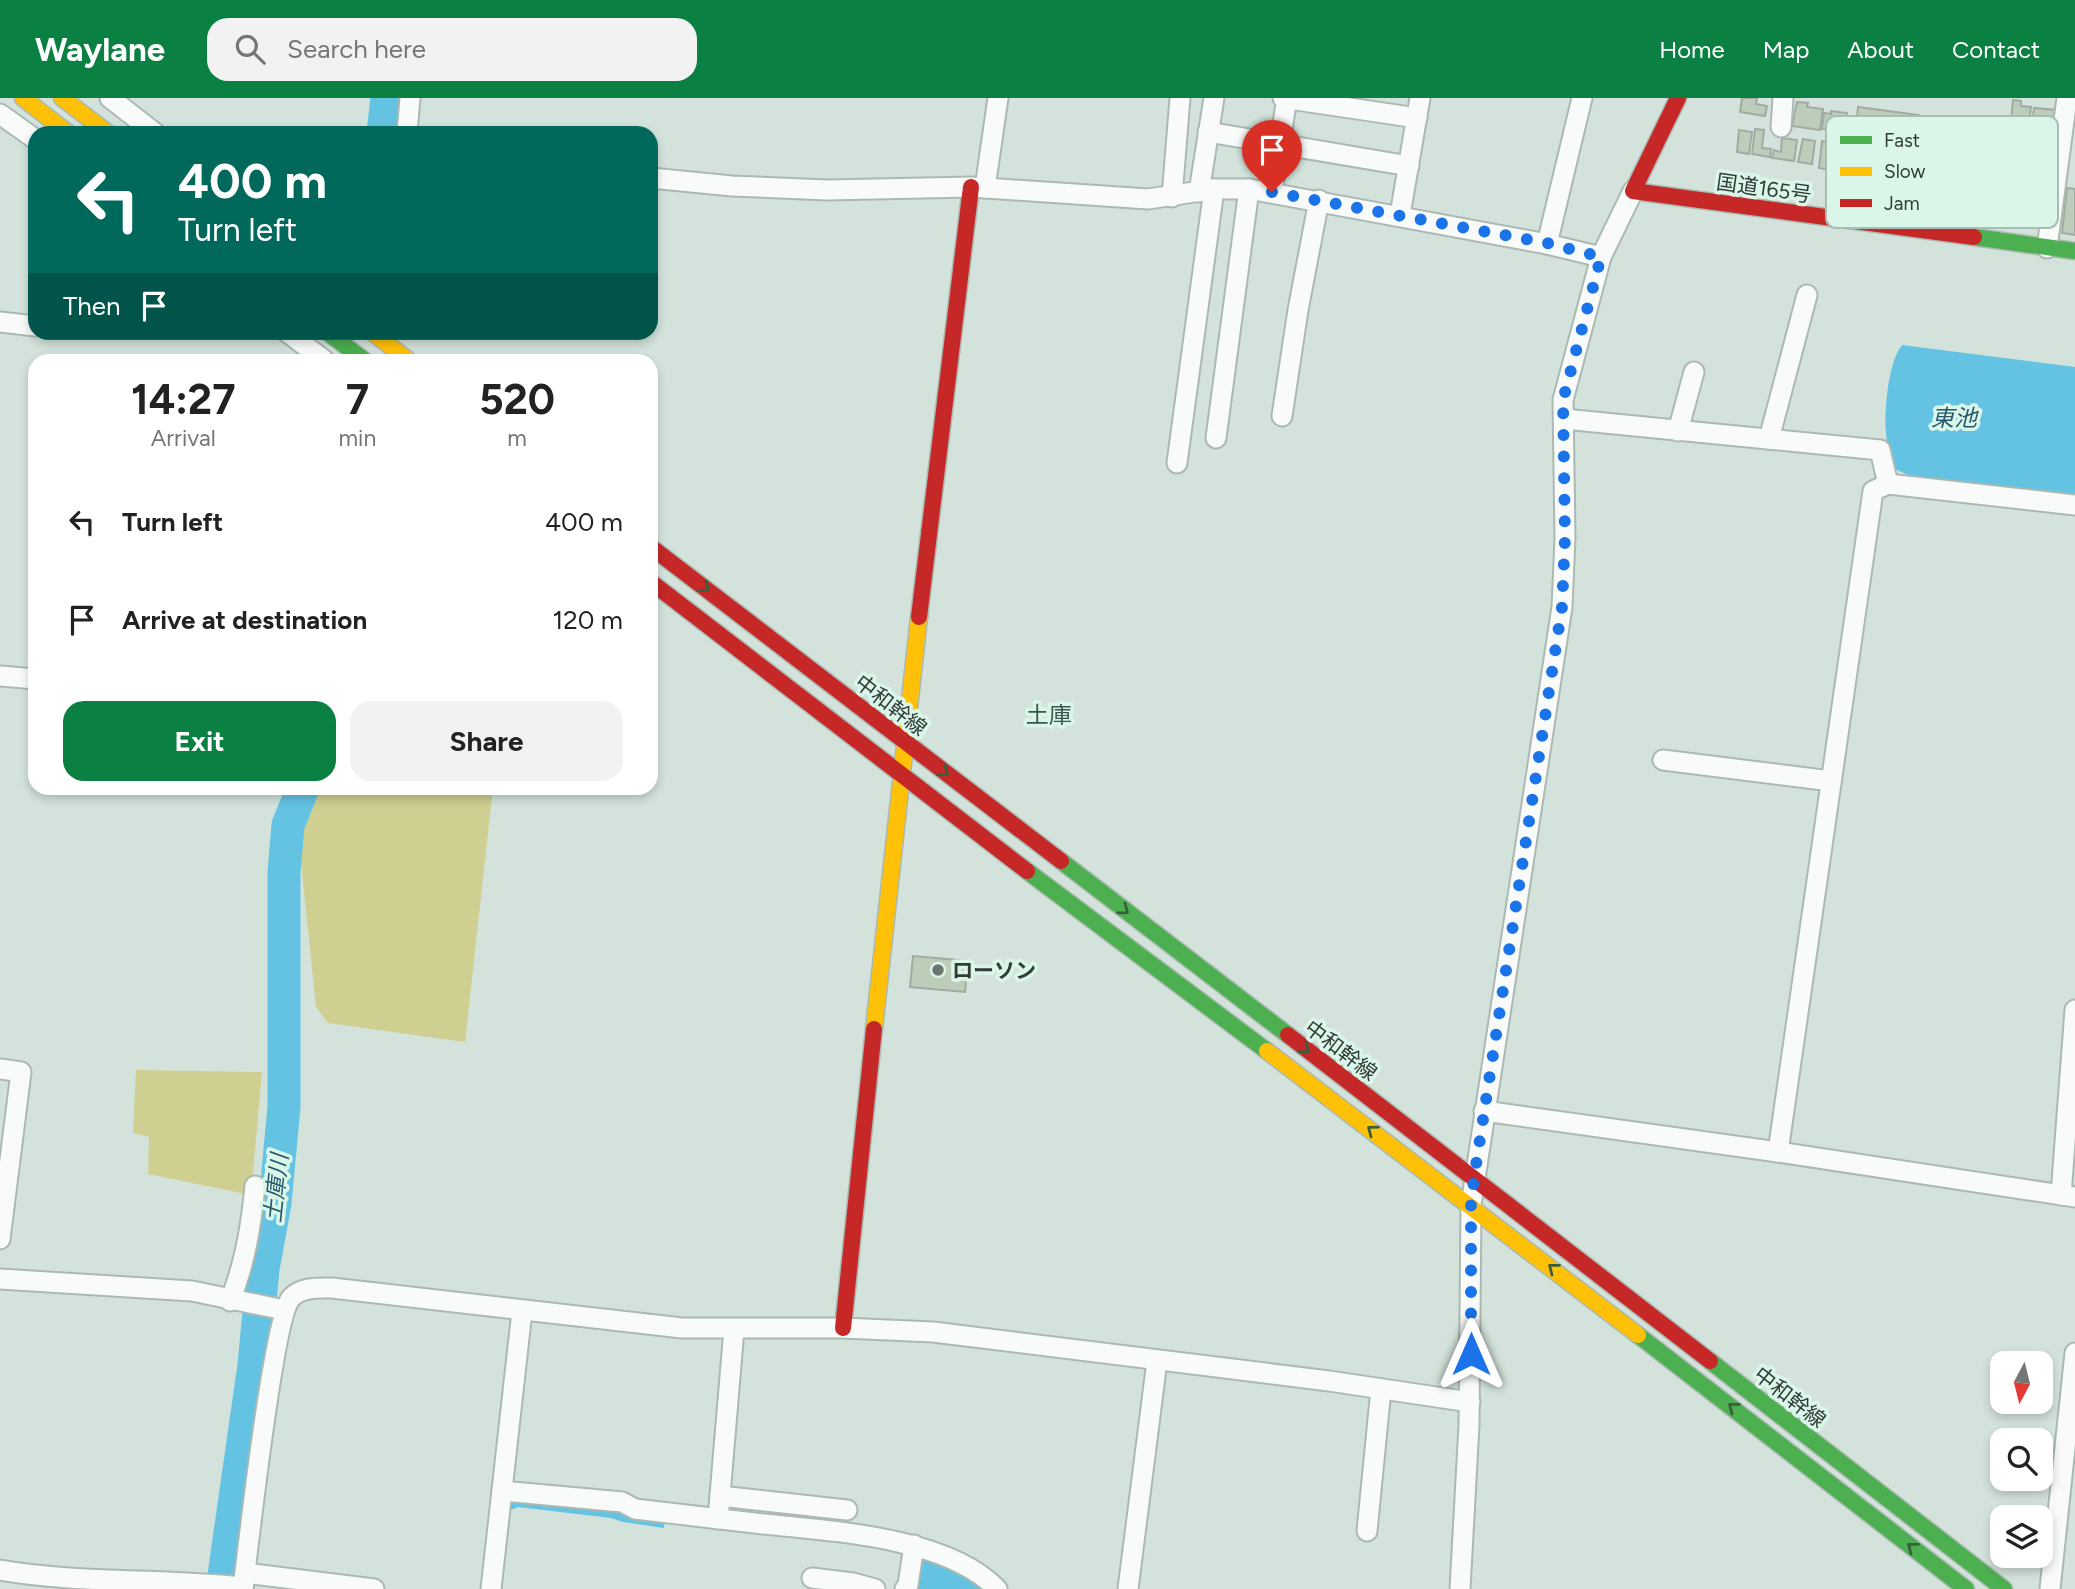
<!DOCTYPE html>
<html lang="en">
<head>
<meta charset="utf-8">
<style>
  :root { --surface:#fff; --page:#f2f2f2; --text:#222; --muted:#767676; --accent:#0b8043 }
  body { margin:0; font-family:Figtree,"Noto Sans JP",sans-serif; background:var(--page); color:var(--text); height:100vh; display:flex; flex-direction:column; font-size:26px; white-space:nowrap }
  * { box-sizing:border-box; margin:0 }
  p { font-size:23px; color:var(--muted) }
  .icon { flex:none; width:38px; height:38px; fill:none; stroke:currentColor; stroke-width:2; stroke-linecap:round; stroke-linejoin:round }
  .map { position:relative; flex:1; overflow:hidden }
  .panel { position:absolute; left:28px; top:256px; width:630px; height:441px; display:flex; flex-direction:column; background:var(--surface); border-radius:21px; box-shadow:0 4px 10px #0003 }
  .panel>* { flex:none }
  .hud { position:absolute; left:28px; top:28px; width:630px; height:214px; border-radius:21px; box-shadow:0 4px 10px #0003; background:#00695c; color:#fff; overflow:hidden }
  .needle { width:46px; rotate:187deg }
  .fabs { position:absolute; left:1990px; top:1253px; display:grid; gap:14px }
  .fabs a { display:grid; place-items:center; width:63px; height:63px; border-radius:14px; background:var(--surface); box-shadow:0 4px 10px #0003; font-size:35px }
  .pin { position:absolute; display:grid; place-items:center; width:60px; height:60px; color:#fff; margin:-72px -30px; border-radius:50% 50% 50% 0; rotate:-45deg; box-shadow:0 0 7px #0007 }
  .pin .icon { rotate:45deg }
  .me { position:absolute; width:77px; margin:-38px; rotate:0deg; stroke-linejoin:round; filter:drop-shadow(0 0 5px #0008) }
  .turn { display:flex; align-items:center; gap:24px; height:147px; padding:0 35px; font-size:32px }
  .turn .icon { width:91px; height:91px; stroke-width:2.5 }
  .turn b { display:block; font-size:49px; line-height:60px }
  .then { display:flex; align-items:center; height:66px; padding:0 35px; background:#0003; gap:14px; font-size:26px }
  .eta { display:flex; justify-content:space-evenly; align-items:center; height:119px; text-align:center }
  .eta b { font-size:42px; font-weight:700; line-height:49px }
  .primary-button { display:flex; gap:14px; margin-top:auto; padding:14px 35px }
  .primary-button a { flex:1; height:80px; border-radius:21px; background:var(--accent); color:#fff; font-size:28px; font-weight:700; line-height:80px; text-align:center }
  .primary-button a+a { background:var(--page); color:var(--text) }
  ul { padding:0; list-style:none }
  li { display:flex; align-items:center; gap:21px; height:98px; padding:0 35px }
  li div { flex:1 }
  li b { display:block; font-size:26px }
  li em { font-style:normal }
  header { display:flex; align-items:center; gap:42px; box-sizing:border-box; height:98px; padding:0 35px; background:var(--accent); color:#fff }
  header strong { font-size:33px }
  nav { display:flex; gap:38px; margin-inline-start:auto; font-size:24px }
  .search { width:490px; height:63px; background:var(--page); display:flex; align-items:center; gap:18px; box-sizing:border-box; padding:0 24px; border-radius:21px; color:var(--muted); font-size:26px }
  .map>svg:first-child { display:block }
  .green { fill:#cfcf92 }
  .water { fill:#64c3e3 }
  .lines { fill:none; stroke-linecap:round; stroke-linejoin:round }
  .river { stroke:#64c3e3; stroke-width:33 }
  .building { fill:#bcceb9; stroke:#a1aaa3; stroke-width:2 }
  .street-casing { stroke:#acb9b3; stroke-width:23 }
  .fast-casing { stroke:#acb9b3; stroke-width:19 }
  .slow-casing { stroke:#acb9b3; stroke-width:19 }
  .jam-casing { stroke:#acb9b3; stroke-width:19 }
  .street { stroke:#f8fbfa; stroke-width:19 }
  .fast { stroke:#4caf50; stroke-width:16 }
  .slow { stroke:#ffc107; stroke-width:16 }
  .jam { stroke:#c62828; stroke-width:16 }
  .oneway { stroke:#395e3e }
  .route { stroke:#1a73e8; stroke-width:12; stroke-dasharray:0 21.6 }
  .poi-dot { fill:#6a7670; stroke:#daf6e9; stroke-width:2.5 }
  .labels { text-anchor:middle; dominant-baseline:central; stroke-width:7; stroke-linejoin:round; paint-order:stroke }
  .street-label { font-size:21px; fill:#313c37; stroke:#daf6e9 }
  .poi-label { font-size:21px; font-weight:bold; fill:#313c37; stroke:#daf6e9; text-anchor:start }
  .water-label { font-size:23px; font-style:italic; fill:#27586e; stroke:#daf6e9 }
  .neighbourhood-label { font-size:23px; fill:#3e574c; stroke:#daf6e9 }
  .key { fill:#daf6e9; stroke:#a7beb4; stroke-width:2 }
  .key-label { font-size:19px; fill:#313c37 }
</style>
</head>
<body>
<header>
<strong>Waylane</strong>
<div class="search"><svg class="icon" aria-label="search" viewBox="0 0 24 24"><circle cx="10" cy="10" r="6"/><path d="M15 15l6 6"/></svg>Search here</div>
<nav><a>Home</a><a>Map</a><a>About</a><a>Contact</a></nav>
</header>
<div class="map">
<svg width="2075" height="1491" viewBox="0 0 2075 1491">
  <rect width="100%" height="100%" fill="#d3e3db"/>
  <g class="green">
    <path d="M323 690H493L465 944 328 925 316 909 299 746 310 710Z"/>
    <path d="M136 972 262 974 251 1097 148 1076 149 1039 133 1035Z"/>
  </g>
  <g class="water">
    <path d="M1902 247 2075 269V398L1918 382 1893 370C1891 359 1887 347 1886 336 1884 314 1888 264 1902 247Z"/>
    <path d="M508 1402 618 1408 665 1421 664 1430 623 1424 611 1420 518 1409 511 1412 502 1491H497Z"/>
    <path d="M919 1460 956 1474 977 1477 987 1491H912Z"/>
  </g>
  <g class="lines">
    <g class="river">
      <path d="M383 35 387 0"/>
      <path d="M222 1491 254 1267 263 1171 275 1105 284 1009V774L288 727 303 690"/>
    </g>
  </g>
  <g class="building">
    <path d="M1742 0H1757L1756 6 1767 8 1765 18 1740 14Z"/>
    <path d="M2013 2 2021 3V8L2031 9 2029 24 2011 22Z"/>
    <path d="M1797 4 1808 5 1807 9 1823 11 1820 32 1792 28Z"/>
    <path d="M1858 9 1919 17 1916 38H1896V36L1856 31Z"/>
    <path d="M2034 10 2057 12 2055 26H2051V29L2032 26Z"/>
    <path d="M1831 13 1847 15 1845 34 1822 31 1824 15 1831 16Z"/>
    <path d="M1755 31 1764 32 1762 50 1771 51 1770 59 1752 56Z"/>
    <path d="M1739 32 1752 34 1749 56 1737 54Z"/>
    <path d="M1782 40 1797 42 1794 63 1772 60 1774 52 1781 54Z"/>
    <path d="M1803 41 1815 43 1812 66 1798 64Z"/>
    <path d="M1822 43 1874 50 1871 76 1862 77 1819 70Z"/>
    <path d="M2067 90 2075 91V137L2062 135Z"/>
    <path d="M913 858 968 863 965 894 910 889Z"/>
  </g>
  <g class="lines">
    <g class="street-casing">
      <g id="street">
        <path d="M110 0 155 35"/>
        <path d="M1283 0 1417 20"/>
        <path d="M0 16 35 41"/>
        <path d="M1781 29 1783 0"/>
        <path d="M1208 34 1409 68"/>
        <path d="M407 35 410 0"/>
        <path d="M651 80 732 88 827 92 971 89 1148 101 1214 91H1249L1547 146 1601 159"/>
        <path d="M985 90 998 0"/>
        <path d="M1199 94 1214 0"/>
        <path d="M1272 94 1287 0"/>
        <path d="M1172 99 1180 0"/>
        <path d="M1400 117 1420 0"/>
        <path d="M1547 146 1582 0"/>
        <path d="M2047 150 2067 0"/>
        <path d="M0 224 35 228"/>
        <path d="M287 234 324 262"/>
        <path d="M1282 318 1298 212 1319 102"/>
        <path d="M1564 321 1880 352 1888 386"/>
        <path d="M1678 333 1694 274"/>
        <path d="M1216 340 1249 91"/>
        <path d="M1769 341 1807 197"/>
        <path d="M1177 365 1214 91"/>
        <path d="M0 578 35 581"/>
        <path d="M1663 662 1831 683"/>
        <path d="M0 971 21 974 0 1141"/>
        <path d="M1484 1013 1778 1054 2075 1099"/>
        <path d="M1778 1054 1873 393 1888 386 2075 407"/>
        <path d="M2061 1097 2075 912"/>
        <path d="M0 1181 192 1193 284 1212"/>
        <path d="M230 1203C245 1165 251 1129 255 1088"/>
        <path d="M502 1393 622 1404 635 1411C678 1416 720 1421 763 1426 832 1433 947 1439 997 1491"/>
        <path d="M720 1398 847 1412"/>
        <path d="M718 1421 734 1231"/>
        <path d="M1367 1433 1381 1291"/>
        <path d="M0 1472C81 1486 162 1480 243 1489"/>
        <path d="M245 1475 374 1491"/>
        <path d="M812 1480 853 1485 875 1491"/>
        <path d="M243 1491C248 1449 274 1219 291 1200 301 1189 318 1190 332 1190L682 1230H843L933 1234 1329 1283 1470 1304"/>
        <path d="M491 1491 522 1213"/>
        <path d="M905 1491 908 1487 914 1447"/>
        <path d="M1128 1491 1157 1263"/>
        <path d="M1460 1491 1469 1327 1471 1107 1562 509 1565 440 1563 302 1601 159 1633 93"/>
        <path d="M2050 1491 2075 1255"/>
      </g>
    </g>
    <g class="fast-casing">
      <g id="fast">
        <path d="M1974 139 2075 153"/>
        <path d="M327 234 364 262"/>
        <path d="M1061 763 1288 937"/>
        <path d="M1027 773 1267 953"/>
        <path d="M1638 1237 1966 1491"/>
        <path d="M1710 1263 2004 1491"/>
      </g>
    </g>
    <g class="slow-casing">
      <g id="slow">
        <path d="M23 0 68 35"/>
        <path d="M62 0 108 35"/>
        <path d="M372 234 408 262"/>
        <path d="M874 931 919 519"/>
        <path d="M1267 953 1638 1237"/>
      </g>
    </g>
    <g class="jam-casing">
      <g id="jam">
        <path d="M1678 0 1633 93 1974 139"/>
        <path d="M651 449 1061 763"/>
        <path d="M651 484 1027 773"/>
        <path d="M919 519 971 89"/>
        <path d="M1288 937 1710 1263"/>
        <path d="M843 1230 874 931"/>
      </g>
    </g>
    <use href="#street" class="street"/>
    <use href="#fast" class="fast"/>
    <use href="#slow" class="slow"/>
    <use href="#jam" class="jam"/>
  </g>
  <defs><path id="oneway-chevron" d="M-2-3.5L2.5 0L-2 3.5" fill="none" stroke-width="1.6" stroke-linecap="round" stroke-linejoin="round" transform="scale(1.75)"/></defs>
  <g class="oneway">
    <use href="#oneway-chevron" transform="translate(705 490) rotate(38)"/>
    <use href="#oneway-chevron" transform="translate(944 674) rotate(37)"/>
    <use href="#oneway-chevron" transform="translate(1124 812) rotate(37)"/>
    <use href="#oneway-chevron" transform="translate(1305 951) rotate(37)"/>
    <use href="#oneway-chevron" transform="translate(1372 1032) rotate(-143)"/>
    <use href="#oneway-chevron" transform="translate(1553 1170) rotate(-142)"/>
    <use href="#oneway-chevron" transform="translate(1733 1309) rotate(-142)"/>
    <use href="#oneway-chevron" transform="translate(1912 1449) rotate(-142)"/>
  </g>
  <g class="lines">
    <path class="route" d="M1272 94 1547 145 1601 159 1563 302 1565 440 1562 509 1474 1080 1471 1107V1256"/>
  </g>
  <circle class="poi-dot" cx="938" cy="872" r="7"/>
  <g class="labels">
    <g class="street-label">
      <text transform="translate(1764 90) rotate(8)">国道165号</text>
      <text transform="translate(891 607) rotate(38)">中和幹線</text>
      <text transform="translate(1341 952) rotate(37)">中和幹線</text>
      <text transform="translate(1790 1299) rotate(38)">中和幹線</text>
    </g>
    <g class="poi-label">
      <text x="952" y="872">ローソン</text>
    </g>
    <g class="water-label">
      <text x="1954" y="320">東池</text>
      <text transform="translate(276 1090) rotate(-84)">土庫川</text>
    </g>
    <g class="neighbourhood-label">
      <text x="1049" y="617">土庫</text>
    </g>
  </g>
  <rect x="1826" y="18" width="232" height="112" rx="10" class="key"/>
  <rect x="1840" y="38" width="32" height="8" fill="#4caf50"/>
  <rect x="1840" y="69" width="32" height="9" fill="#ffc107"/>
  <rect x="1840" y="101" width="32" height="8" fill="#c62828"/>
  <g class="key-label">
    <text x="1884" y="49">Fast</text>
    <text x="1884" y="80">Slow</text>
    <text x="1884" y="112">Jam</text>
  </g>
</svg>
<div class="fabs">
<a><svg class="needle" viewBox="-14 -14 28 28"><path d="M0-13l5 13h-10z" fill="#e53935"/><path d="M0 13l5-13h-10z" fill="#767676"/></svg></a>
<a><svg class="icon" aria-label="search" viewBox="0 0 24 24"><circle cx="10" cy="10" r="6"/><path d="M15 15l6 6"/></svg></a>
<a><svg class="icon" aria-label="layers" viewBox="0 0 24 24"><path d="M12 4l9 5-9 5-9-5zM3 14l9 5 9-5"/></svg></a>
</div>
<div class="pin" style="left:1272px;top:94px;background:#d93025"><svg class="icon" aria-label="arrive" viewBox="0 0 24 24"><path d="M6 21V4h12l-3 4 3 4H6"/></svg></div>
<svg class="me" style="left:1471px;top:1256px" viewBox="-20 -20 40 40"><path d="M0-17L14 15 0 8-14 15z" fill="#1a73e8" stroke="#fff" stroke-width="4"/></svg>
<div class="hud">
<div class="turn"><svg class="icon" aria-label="left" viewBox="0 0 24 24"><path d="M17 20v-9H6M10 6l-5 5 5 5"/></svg><div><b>400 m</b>Turn left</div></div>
<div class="then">Then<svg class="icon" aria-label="arrive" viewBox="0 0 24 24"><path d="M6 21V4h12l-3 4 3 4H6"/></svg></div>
</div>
<section class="panel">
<div class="eta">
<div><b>14:27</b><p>Arrival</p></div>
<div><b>7</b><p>min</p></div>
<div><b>520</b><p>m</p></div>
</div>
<ul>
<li><svg class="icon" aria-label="left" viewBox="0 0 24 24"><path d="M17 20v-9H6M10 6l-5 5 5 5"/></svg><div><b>Turn left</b></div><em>400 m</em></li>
<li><svg class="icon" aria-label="arrive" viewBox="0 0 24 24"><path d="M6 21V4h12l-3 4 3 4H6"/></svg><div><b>Arrive at destination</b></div><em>120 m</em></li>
</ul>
<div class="primary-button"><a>Exit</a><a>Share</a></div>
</section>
</div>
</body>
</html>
